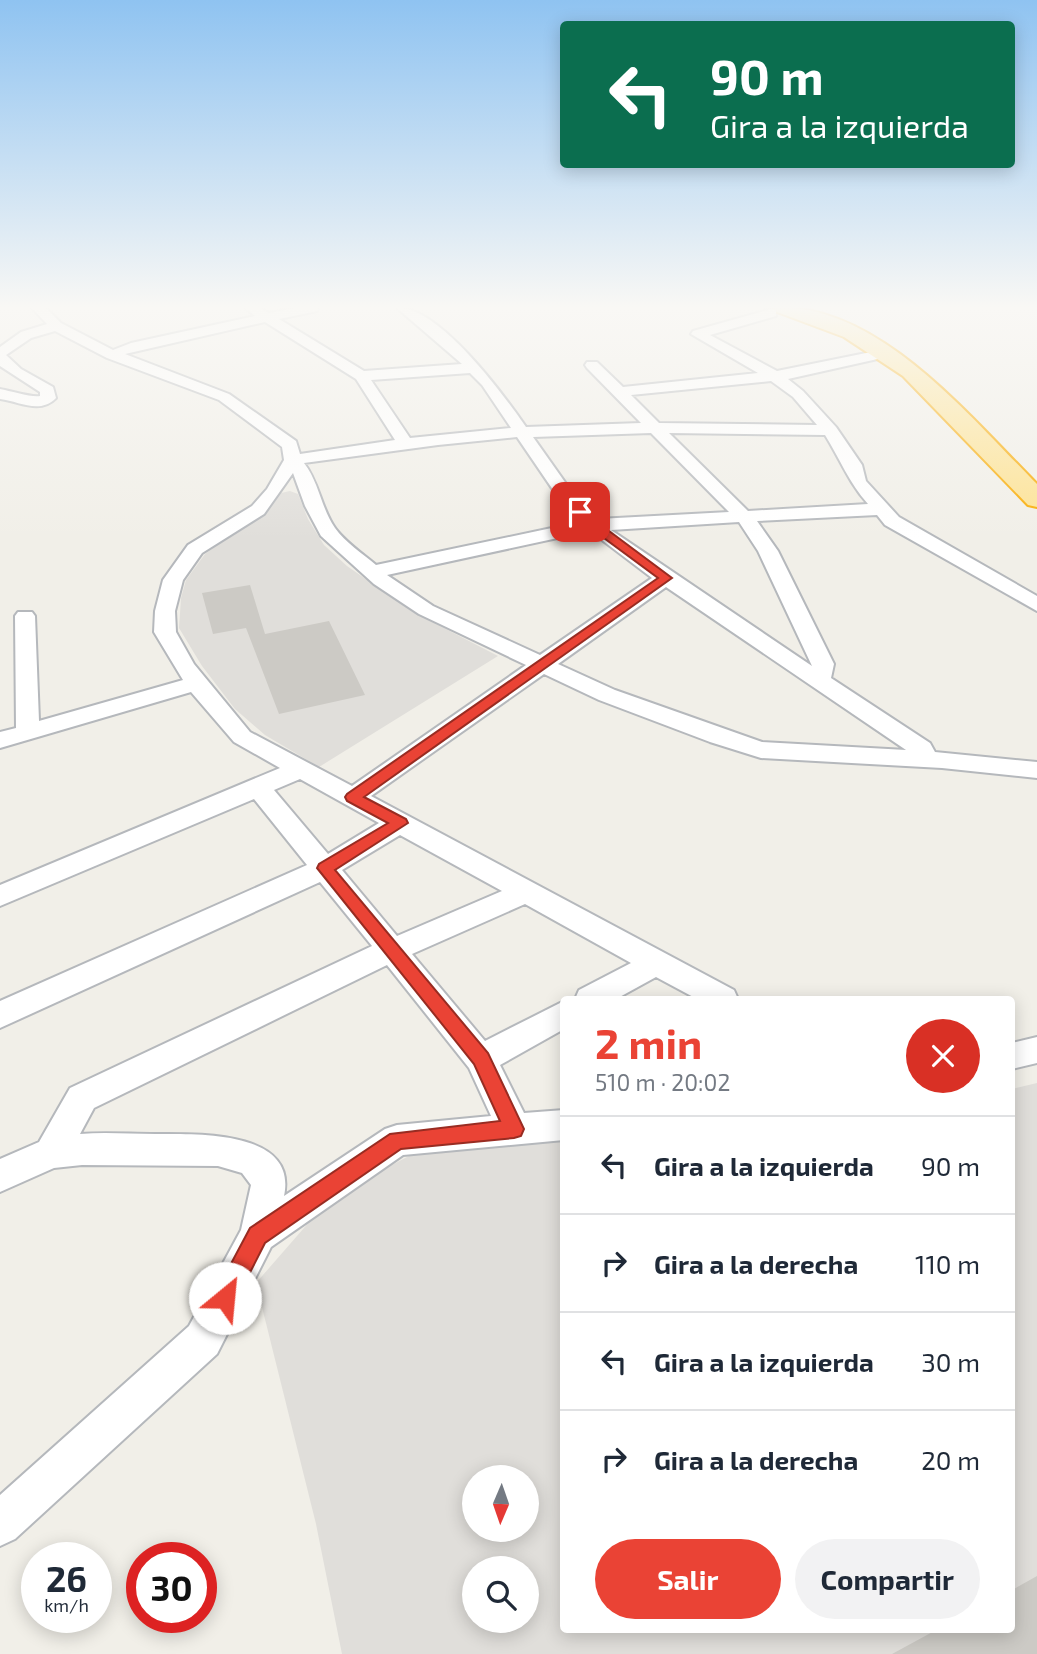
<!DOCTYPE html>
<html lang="es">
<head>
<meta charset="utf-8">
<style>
  :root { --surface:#fff; --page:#f2f2f3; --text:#1f2937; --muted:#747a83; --line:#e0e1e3; --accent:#ea4335 }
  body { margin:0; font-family:"Exo 2",sans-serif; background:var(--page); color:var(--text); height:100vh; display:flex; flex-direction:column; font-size:26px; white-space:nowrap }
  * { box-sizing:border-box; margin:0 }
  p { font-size:23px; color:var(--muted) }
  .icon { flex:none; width:38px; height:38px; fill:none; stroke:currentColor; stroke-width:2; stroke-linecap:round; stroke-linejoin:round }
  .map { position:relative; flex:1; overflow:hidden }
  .panel { position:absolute; left:560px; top:996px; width:455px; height:637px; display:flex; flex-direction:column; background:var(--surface); border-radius:7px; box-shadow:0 4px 18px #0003 }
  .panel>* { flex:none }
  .hud { position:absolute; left:560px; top:21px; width:455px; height:147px; border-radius:7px; box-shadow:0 4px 18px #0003; background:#0b6e4f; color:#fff; overflow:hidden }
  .needle { width:46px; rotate:182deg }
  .fabs { position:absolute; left:462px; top:1465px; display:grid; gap:14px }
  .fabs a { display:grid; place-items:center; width:77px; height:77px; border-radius:50%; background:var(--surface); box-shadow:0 4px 18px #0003; font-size:35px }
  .speed { position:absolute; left:21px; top:1542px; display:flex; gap:14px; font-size:35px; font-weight:700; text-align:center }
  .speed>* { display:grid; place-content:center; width:91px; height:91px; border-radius:50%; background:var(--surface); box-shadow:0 4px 18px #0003; line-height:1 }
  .speed small { font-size:18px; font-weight:400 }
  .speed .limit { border:10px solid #d22; background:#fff; color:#111 }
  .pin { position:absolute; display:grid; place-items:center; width:60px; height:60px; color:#fff; margin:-30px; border-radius:14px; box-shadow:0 4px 10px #0006 }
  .me { position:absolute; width:77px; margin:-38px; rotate:28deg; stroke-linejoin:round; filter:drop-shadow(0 0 5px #0008) }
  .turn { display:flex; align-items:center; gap:24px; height:147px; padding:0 35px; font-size:32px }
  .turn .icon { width:91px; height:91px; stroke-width:2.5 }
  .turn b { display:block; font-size:49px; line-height:60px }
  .round { display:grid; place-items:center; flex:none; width:74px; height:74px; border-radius:37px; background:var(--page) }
  .headline { display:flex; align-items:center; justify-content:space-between; height:119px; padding:0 35px }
  h1 { font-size:42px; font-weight:700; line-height:52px; color:var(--accent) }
  .primary-button { display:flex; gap:14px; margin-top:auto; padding:14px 35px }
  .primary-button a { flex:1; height:80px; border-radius:42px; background:var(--accent); color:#fff; font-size:28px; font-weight:700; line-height:80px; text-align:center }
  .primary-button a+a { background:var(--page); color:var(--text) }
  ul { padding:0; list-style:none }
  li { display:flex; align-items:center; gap:21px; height:98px; padding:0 35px; border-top:2px solid var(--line) }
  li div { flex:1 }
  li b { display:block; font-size:26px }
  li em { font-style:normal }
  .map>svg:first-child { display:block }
  .industrial { fill:#e0deda; fill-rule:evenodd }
  .building { fill:#cccac5 }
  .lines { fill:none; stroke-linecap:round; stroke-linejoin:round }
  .minor-casing { stroke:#b5b8bc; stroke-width:4 }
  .highway-casing { stroke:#f9ab00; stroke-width:4 }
  .minor { fill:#fff; fill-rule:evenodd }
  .highway { fill:#fde293; fill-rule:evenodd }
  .route { fill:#ea4335; stroke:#982c22; stroke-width:2 }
</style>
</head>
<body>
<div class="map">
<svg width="1037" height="1654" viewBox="0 0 1037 1654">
  <rect width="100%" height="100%" fill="#f1efe8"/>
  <g class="industrial">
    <path d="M290 491 298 494 308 519 324 545 347 566 413 612 498 656 319 767 265 735 235 709 202 666 179 628 181 598 186 580 205 554 260 514 281 493Z"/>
    <path d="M1037 1083V1654H342L316 1524 256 1283 331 1197 426 1147 563 1136 564 1629H1012V1089ZM474 1477H527V1530H474ZM474 1568H527V1620H474Z"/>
  </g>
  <g class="building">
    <path d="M250 585 265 634 329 621 365 695 279 714 246 628 213 634 202 593Z"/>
    <path d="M1037 1576V1654H892L938 1629H1012V1590Z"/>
  </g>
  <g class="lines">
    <g class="minor-casing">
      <g id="minor">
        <path d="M32 308H46L61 323 113 350 131 343 255 316 245 308H260L269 313 295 308H318L317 311 279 319 364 371 462 364 397 308C438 305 504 395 526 427L641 423 587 368 585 365 587 362H597L623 387 758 373 691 334 693 331 771 309 776 310V316L710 335 777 371 886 349 891 350V356L788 379 803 391 836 427 862 465 866 481 899 517 1037 596V611L885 525 877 515 757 521 778 551 834 664 831 678 930 743 935 752 1037 762V778L942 768 761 758 710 742 599 700 544 674 371 796 734 990 738 999H697L656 977 616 999H575L579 990 631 963 525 904 412 954 485 1041 564 1001V1029L500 1065 524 1113 564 1110V1140L403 1155 271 1247 217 1354 15 1539 0 1546V1495L189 1326 241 1230 251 1185 242 1173 218 1166 82 1165 54 1168 0 1192V1159L39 1142 70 1088 372 946 320 882 0 1028V1001L307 865 254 799 0 906V885L280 768 234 742 191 692 0 748V732L16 728 15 616 18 612H32L35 616 39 721 183 680 154 632 155 611 163 580 188 545 252 506 267 489 284 460 282 447 219 400 107 358 55 331 31 338 6 355 21 369 53 387 56 398C39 415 19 401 0 399V389C11 391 33 398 40 396V392L0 366V347L21 332 47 324ZM265 322 356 379 395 440 300 454 296 441 229 394 125 354ZM470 373 482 385 511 428 410 438 371 380ZM771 381 793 397 817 425 659 423 631 395ZM651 433 729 512 598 519 574 495 533 437ZM669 433 825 435C840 459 849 483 868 504L748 511ZM517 437 562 503 580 522 376 565C363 554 345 542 335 528 321 508 319 482 304 463L438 445ZM293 473 305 506 321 536 374 584 419 614 526 665 352 786 250 732 194 664 176 632 175 611 183 580 202 553 264 514ZM739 522 758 551 812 666 611 530ZM590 531 652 578 540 655 433 606 387 575ZM666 587 906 750 762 742 615 690 558 664ZM300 779 379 823 328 854 274 790ZM400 835 502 891 397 936 342 870ZM387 965 469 1068 491 1116 397 1125 385 1129 284 1196C298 1130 197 1134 155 1134 130 1134 105 1132 80 1134L94 1108Z"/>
        <path d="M1037 1037V1063L1012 1069V1043Z"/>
      </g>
    </g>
    <g class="highway-casing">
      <path id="highway" d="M774 308C876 301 971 418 1037 484V507L1028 505 903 376 844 337 777 312Z"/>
    </g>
    <use href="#minor" class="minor"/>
    <use href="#highway" class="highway"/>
  </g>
  <linearGradient id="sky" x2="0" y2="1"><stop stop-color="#8fc3f1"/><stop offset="0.57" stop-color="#f9f8f5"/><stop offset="1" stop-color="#f9f8f5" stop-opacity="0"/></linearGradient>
  <rect width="1037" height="539" fill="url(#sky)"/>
  <path class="route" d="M577 510H584L597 522 672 578 364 797 406 819 408 823 335 870 488 1053 524 1129 521 1136 514 1138 401 1149 265 1243 233 1306 225 1310 217 1306 213 1298 217 1290 250 1228 390 1134 500 1121 474 1064 317 868 319 864 388 823 347 801 345 797 347 794 658 578 589 527 577 514Z"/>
</svg>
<div class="fabs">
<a><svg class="needle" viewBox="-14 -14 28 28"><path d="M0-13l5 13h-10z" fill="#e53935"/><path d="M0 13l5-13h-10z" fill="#747a83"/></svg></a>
<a><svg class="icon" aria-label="search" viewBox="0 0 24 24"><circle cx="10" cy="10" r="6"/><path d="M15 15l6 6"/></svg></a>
</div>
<div class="speed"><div>26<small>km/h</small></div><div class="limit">30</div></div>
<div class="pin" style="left:580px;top:512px;background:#d93025"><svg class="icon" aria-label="arrive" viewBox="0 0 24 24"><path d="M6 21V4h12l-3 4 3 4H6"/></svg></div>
<svg class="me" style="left:225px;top:1298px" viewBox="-20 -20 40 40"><circle r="19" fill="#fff"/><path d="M0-13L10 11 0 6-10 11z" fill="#ea4335"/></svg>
<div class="hud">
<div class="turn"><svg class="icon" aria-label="left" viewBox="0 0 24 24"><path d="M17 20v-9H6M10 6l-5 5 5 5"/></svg><div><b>90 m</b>Gira a la izquierda</div></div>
</div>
<section class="panel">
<div class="headline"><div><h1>2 min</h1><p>510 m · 20:02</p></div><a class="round" style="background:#d93025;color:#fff"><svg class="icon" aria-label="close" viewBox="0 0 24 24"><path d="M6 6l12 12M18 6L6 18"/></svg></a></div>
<ul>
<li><svg class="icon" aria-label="left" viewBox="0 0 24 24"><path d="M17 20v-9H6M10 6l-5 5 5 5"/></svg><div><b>Gira a la izquierda</b></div><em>90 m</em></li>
<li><svg class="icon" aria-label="right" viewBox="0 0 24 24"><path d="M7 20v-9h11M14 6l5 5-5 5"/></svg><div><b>Gira a la derecha</b></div><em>110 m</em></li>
<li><svg class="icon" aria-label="left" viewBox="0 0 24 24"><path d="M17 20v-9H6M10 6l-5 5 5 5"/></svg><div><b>Gira a la izquierda</b></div><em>30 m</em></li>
<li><svg class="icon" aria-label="right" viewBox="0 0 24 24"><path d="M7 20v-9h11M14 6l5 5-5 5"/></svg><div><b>Gira a la derecha</b></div><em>20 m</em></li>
</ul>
<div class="primary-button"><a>Salir</a><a>Compartir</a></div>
</section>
</div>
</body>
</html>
